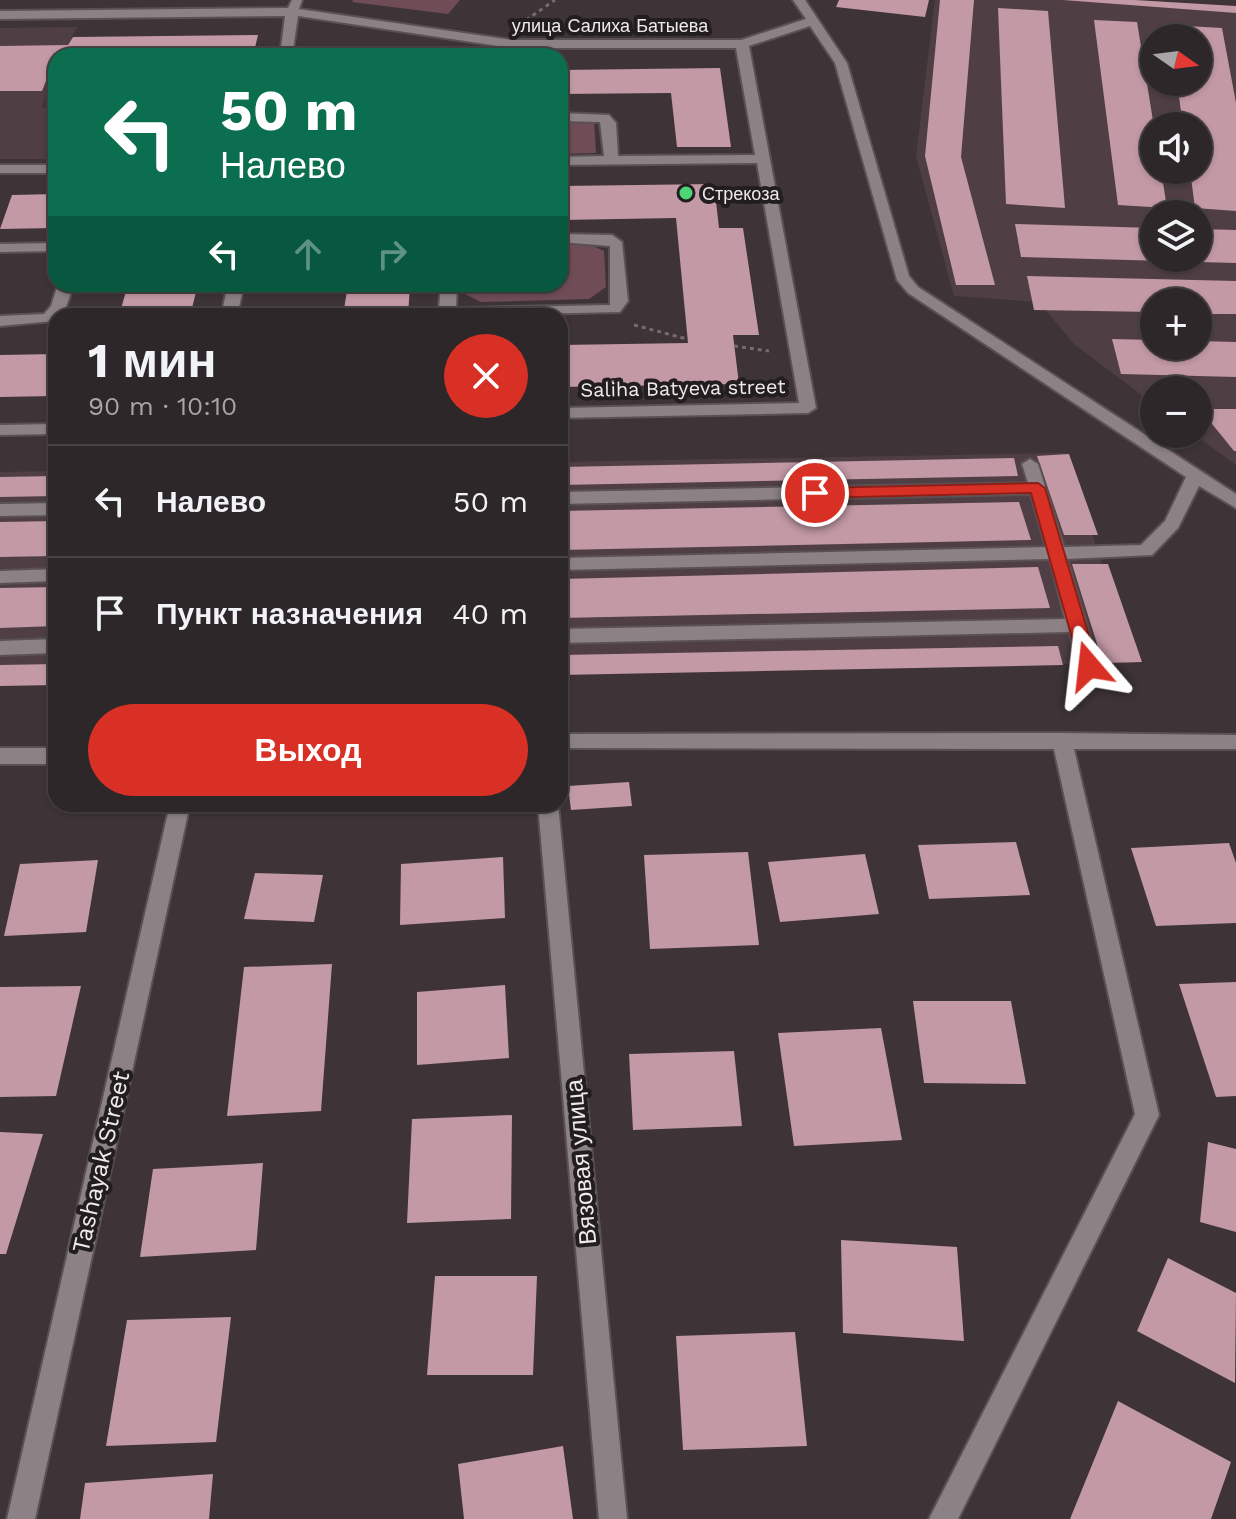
<!DOCTYPE html>
<html lang="ru">
<head>
<meta charset="utf-8">
<style>
  :root { --surface:#2e2729; --page:#3a3335; --text:#f1f3f6; --muted:#a7a5a8; --line:#494446; --accent:#d93025 }
  body { margin:0; font-family:"Work Sans",sans-serif; background:var(--page); color:var(--text); height:100vh; display:flex; flex-direction:column; font-size:30px; white-space:nowrap }
  * { box-sizing:border-box; margin:0 }
  p { font-size:26px; color:var(--muted) }
  .icon { flex:none; width:44px; height:44px; fill:none; stroke:currentColor; stroke-width:2; stroke-linecap:round; stroke-linejoin:round }
  .map { position:relative; flex:1; overflow:hidden }
  .drawer { position:absolute; left:48px; top:308px; width:520px; height:504px; display:flex; flex-direction:column; background:var(--surface); border-radius:24px; box-shadow:0 2px 6px #0004,0 0 0 2px var(--line) }
  .drawer>* { flex:none }
  .hud { position:absolute; left:48px; top:48px; width:520px; height:244px; border-radius:24px; box-shadow:0 2px 6px #0004,0 0 0 2px var(--line); background:#0b6e4f; color:#fff; overflow:hidden }
  .needle { width:52px; rotate:104deg }
  .tools { position:absolute; left:1140px; top:24px; display:grid; gap:16px }
  .tools a { display:grid; place-items:center; width:72px; height:72px; border-radius:50%; background:var(--surface); box-shadow:0 2px 6px #0004,0 0 0 2px var(--line); font-size:40px }
  .pin { position:absolute; display:grid; place-items:center; width:68px; height:68px; color:#fff; margin:-34px; border:4px solid #fff; border-radius:50%; box-shadow:0 2px 8px #0007 }
  .me { position:absolute; width:88px; margin:-44px; rotate:343deg; stroke-linejoin:round; filter:drop-shadow(0 0 6px #0008) }
  .turn { display:flex; align-items:center; gap:28px; height:168px; padding:0 40px; font-size:36px }
  .turn .icon { width:104px; height:104px; stroke-width:2.5 }
  .turn b { display:block; font-size:56px; line-height:68px }
  .lanes { display:flex; align-items:center; height:76px; padding:0 40px; background:#0003; justify-content:center; gap:40px; direction:ltr }
  .lanes .off { opacity:.35 }
  .round { display:grid; place-items:center; flex:none; width:84px; height:84px; border-radius:42px; background:var(--page) }
  .overview { display:flex; align-items:center; justify-content:space-between; height:136px; padding:0 40px }
  h1 { font-size:48px; font-weight:700; line-height:60px }
  .action { display:flex; gap:16px; margin-top:auto; padding:16px 40px }
  .action a { flex:1; height:92px; border-radius:48px; background:var(--accent); color:#fff; font-size:32px; font-weight:700; line-height:92px; text-align:center }
  ul { padding:0; list-style:none }
  li { display:flex; align-items:center; gap:24px; height:112px; padding:0 40px; border-top:2px solid var(--line) }
  li div { flex:1 }
  li b { display:block; font-size:30px }
  li em { font-style:normal }
  .map>svg:first-child { display:block }
  .built { fill:#4f3f44; fill-rule:evenodd }
  .green { fill:#6f4c56 }
  .building { fill:#c299a4 }
  .lines { fill:none; stroke-linecap:round; stroke-linejoin:round }
  .minor-casing { stroke:#595153; stroke-width:4 }
  .path { stroke:#756c6e; stroke-width:3; stroke-dasharray:4 4; stroke-linecap:butt }
  .minor { fill:#8c8184; fill-rule:evenodd }
  .route { fill:#d93025; stroke:#8d1f18; stroke-width:2 }
  .poi-dot { fill:#4dd676; stroke:#221d1e; stroke-width:3 }
  .labels { text-anchor:middle; dominant-baseline:central; stroke-width:8; stroke-linejoin:round; paint-order:stroke }
  .far-street-label { font-size:18px; fill:#efe9ea; stroke:#221d1e }
  .far-poi-label { font-size:18px; fill:#efe9ea; stroke:#221d1e; text-anchor:start }
  .street-label { font-size:20px; fill:#efe9ea; stroke:#221d1e }
  .near-street-label { font-size:24px; fill:#efe9ea; stroke:#221d1e }
</style>
</head>
<body>
<div class="map">
<svg width="1236" height="1519" viewBox="0 0 1236 1519">
  <rect width="100%" height="100%" fill="#3e3437"/>
  <g class="built">
    <path d="M935 0H1142L1236 7V465L1194 434H1198V390H1154V404L1075 345 1039 302 954 296 916 156ZM1154 38H1198V82H1154ZM1154 126H1198V170H1154ZM1154 214H1198V258H1154ZM1154 302H1198V346H1154Z"/>
    <path d="M77 27 62 56H56V70L42 107 56 108V159H0V28Z"/>
    <path d="M1065 453 1135 663 560 673V462Z"/>
    <path d="M56 471V682L0 683V472Z"/>
  </g>
  <g class="green">
    <path d="M353 0H460L448 14 352 2Z"/>
    <path d="M594 121 596 153 560 154V122Z"/>
    <path d="M586 243 604 251 606 287 589 299 481 302 465 294V284H560V244Z"/>
  </g>
  <g class="building">
    <path d="M839 0H929L925 17 836 7Z"/>
    <path d="M940 0H974L961 157 995 285H956L925 156Z"/>
    <path d="M1063 0H1134L1236 6V13Z"/>
    <path d="M998 8 1048 11 1065 208 1006 204Z"/>
    <path d="M1094 20 1137 22 1154 127V170H1161L1167 208 1118 205Z"/>
    <path d="M1169 25 1222 28 1236 103V211L1195 208 1190 170H1198V126H1183L1177 82H1198V38H1171Z"/>
    <path d="M258 35 253 56H56L42 91H0V46L68 45 73 37Z"/>
    <path d="M720 68 731 147H677L671 93 560 94V70Z"/>
    <path d="M714 184 719 228H743L759 335H733L739 384 560 387V345L688 343 676 218 560 220V186Z"/>
    <path d="M56 194V228L0 229 12 195Z"/>
    <path d="M1015 224 1154 228V258H1198V229L1236 230V263L1021 257Z"/>
    <path d="M1027 276 1236 281V314H1198V302H1154V312L1034 310Z"/>
    <path d="M128 284H198L190 316H119Z"/>
    <path d="M348 284H410L408 316H343Z"/>
    <path d="M1112 339 1154 340V346H1198V341L1236 342V377L1121 374Z"/>
    <path d="M56 354V396L0 397V355Z"/>
    <path d="M1200 409H1236V451H1234Z"/>
    <path d="M1069 454 1098 535H1064L1037 456Z"/>
    <path d="M1014 458 1018 476 560 485V467Z"/>
    <path d="M56 476V496L0 497V477Z"/>
    <path d="M1019 502 1031 540 560 550V511Z"/>
    <path d="M56 521V556L0 557V522Z"/>
    <path d="M1072 564H1108L1142 662 1103 663Z"/>
    <path d="M1038 567 1050 608 560 618V579Z"/>
    <path d="M56 587V626L0 628V588Z"/>
    <path d="M1058 646 1063 665 560 675V655Z"/>
    <path d="M56 664V685L0 686V665Z"/>
    <path d="M629 782 632 806 571 810 568 786Z"/>
    <path d="M1016 842 1030 895 929 899 918 845Z"/>
    <path d="M1229 843 1236 863V923L1156 926 1131 848Z"/>
    <path d="M748 852 759 945 650 949 644 855Z"/>
    <path d="M865 854 879 914 780 922 768 862Z"/>
    <path d="M503 857 505 918 400 925 401 864Z"/>
    <path d="M98 860 86 932 4 936 20 864Z"/>
    <path d="M255 873 323 875 314 922 244 919Z"/>
    <path d="M332 964 321 1111 227 1116 244 967Z"/>
    <path d="M1236 982V1096L1216 1097 1179 984Z"/>
    <path d="M505 985 509 1058 417 1065V992Z"/>
    <path d="M81 986 56 1096 0 1097V987Z"/>
    <path d="M913 1001H1011L1026 1084 924 1083Z"/>
    <path d="M881 1028 902 1140 794 1146 778 1033Z"/>
    <path d="M734 1051 742 1126 633 1130 629 1054Z"/>
    <path d="M512 1115 511 1219 407 1223 412 1119Z"/>
    <path d="M0 1132 43 1134 6 1254H0Z"/>
    <path d="M1208 1142 1236 1149V1232L1200 1222Z"/>
    <path d="M263 1163 256 1250 140 1257 153 1169Z"/>
    <path d="M841 1240 957 1247 964 1341 843 1333Z"/>
    <path d="M1168 1258 1236 1293 1235 1383 1137 1331Z"/>
    <path d="M435 1276H537L533 1375H427Z"/>
    <path d="M231 1317 216 1442 106 1446 127 1320Z"/>
    <path d="M795 1332 807 1446 683 1450 676 1336Z"/>
    <path d="M1118 1401 1231 1462 1211 1519H1070Z"/>
    <path d="M563 1446 573 1519H464L458 1464Z"/>
    <path d="M213 1474 209 1519H80L85 1483Z"/>
  </g>
  <g class="lines">
    <g class="minor-casing">
      <g id="minor">
        <path d="M292 0H302L299 9 512 40H741L806 19 793 0H805L847 63 909 276 918 287 1236 494V508L1199 486 1178 528 1152 555 1067 559 1099 666 1089 673 1079 666 1069 632 560 643V629L1065 619 1050 559 560 570V558L1046 547 1031 494 560 504V492L1028 483 1022 464 1030 459 1038 464 1064 547 1141 545 1165 521 1186 477 908 293 897 280 835 63 810 26 749 46 816 408 808 413 560 418V408L799 403 757 163 560 165V157L604 156 600 122 560 121V113L609 115 616 123 618 156 755 155 736 48H512L298 16 292 56H280L285 16 0 19V11L288 8Z"/>
        <rect x="0" y="165" width="56" height="8"/>
        <path d="M560 234 612 235 622 242 628 301 620 312 446 316 439 307 441 284H457L456 308 610 305V246L560 242Z"/>
        <path d="M56 243V251L0 252V244Z"/>
        <path d="M58 284H74L66 307 53 321 0 326V316L44 314 51 306Z"/>
        <path d="M228 284H244L237 316H221Z"/>
        <path d="M56 424V434L0 435V425Z"/>
        <path d="M56 503V515L0 516V504Z"/>
        <path d="M56 569V581L0 583V571Z"/>
        <path d="M56 639V653L0 655V641Z"/>
        <path d="M1062 733 1236 735V749H1074L1159 1115 958 1519H929L1135 1114 1054 749 560 748V734Z"/>
        <rect x="0" y="748" width="56" height="16"/>
        <path d="M170 804H190L35 1519H7Z"/>
        <path d="M538 804H558L627 1519H599Z"/>
      </g>
    </g>
    <g class="path">
      <path d="M526 20 555 0"/>
      <path d="M634 325 687 339"/>
      <path d="M734 346 769 351"/>
    </g>
    <use href="#minor" class="minor"/>
  </g>
  <path class="route" d="M1038 483 1045 488 1098 666 1089 672 1080 666 1031 493 815 498 807 493 815 488Z"/>
  <circle class="poi-dot" cx="686" cy="193" r="8"/>
  <g class="labels">
    <g class="far-street-label">
      <text x="610" y="25">улица Салиха Батыева</text>
    </g>
    <g class="far-poi-label">
      <text x="702" y="193">Стрекоза</text>
    </g>
    <g class="street-label">
      <text transform="translate(683 388) rotate(-1)">Saliha Batyeva street</text>
    </g>
    <g class="near-street-label">
      <text transform="translate(101 1162) rotate(-77)">Tashayak Street</text>
      <text transform="translate(581 1162) rotate(-95)">Вязовая улица</text>
    </g>
  </g>
</svg>
<div class="tools">
<a><svg class="needle" viewBox="-14 -14 28 28"><path d="M0-13l5 13h-10z" fill="#e53935"/><path d="M0 13l5-13h-10z" fill="#a7a5a8"/></svg></a>
<a><svg class="icon" aria-label="sound" viewBox="0 0 24 24"><path d="M4 9h4l5-4v14l-5-4H4zM17 9q2 3 0 6"/></svg></a>
<a><svg class="icon" aria-label="layers" viewBox="0 0 24 24"><path d="M12 4l9 5-9 5-9-5zM3 14l9 5 9-5"/></svg></a>
<a>+</a>
<a>−</a>
</div>
<div class="pin" style="left:815px;top:493px;background:#d93025"><svg class="icon" aria-label="arrive" viewBox="0 0 24 24"><path d="M6 21V4h12l-3 4 3 4H6"/></svg></div>
<svg class="me" style="left:1089px;top:666px" viewBox="-20 -20 40 40"><path d="M0-17L14 15 0 8-14 15z" fill="#d93025" stroke="#fff" stroke-width="4"/></svg>
<div class="hud">
<div class="turn"><svg class="icon" aria-label="left" viewBox="0 0 24 24"><path d="M17 20v-9H6M10 6l-5 5 5 5"/></svg><div><b>50 m</b>Налево</div></div>
<div class="lanes"><svg class="icon" aria-label="left" viewBox="0 0 24 24"><path d="M17 20v-9H6M10 6l-5 5 5 5"/></svg><svg class="icon off" aria-label="ahead" viewBox="0 0 24 24"><path d="M12 20V5M6 11l6-6 6 6"/></svg><svg class="icon off" aria-label="right" viewBox="0 0 24 24"><path d="M7 20v-9h11M14 6l5 5-5 5"/></svg></div>
</div>
<section class="drawer">
<div class="overview"><div><h1>1 мин</h1><p>90 m · 10:10</p></div><a class="round" style="background:#d93025;color:#fff"><svg class="icon" aria-label="close" viewBox="0 0 24 24"><path d="M6 6l12 12M18 6L6 18"/></svg></a></div>
<ul>
<li><svg class="icon" aria-label="left" viewBox="0 0 24 24"><path d="M17 20v-9H6M10 6l-5 5 5 5"/></svg><div><b>Налево</b></div><em>50 m</em></li>
<li><svg class="icon" aria-label="arrive" viewBox="0 0 24 24"><path d="M6 21V4h12l-3 4 3 4H6"/></svg><div><b>Пункт назначения</b></div><em>40 m</em></li>
</ul>
<div class="action"><a>Выход</a></div>
</section>
</div>
</body>
</html>
